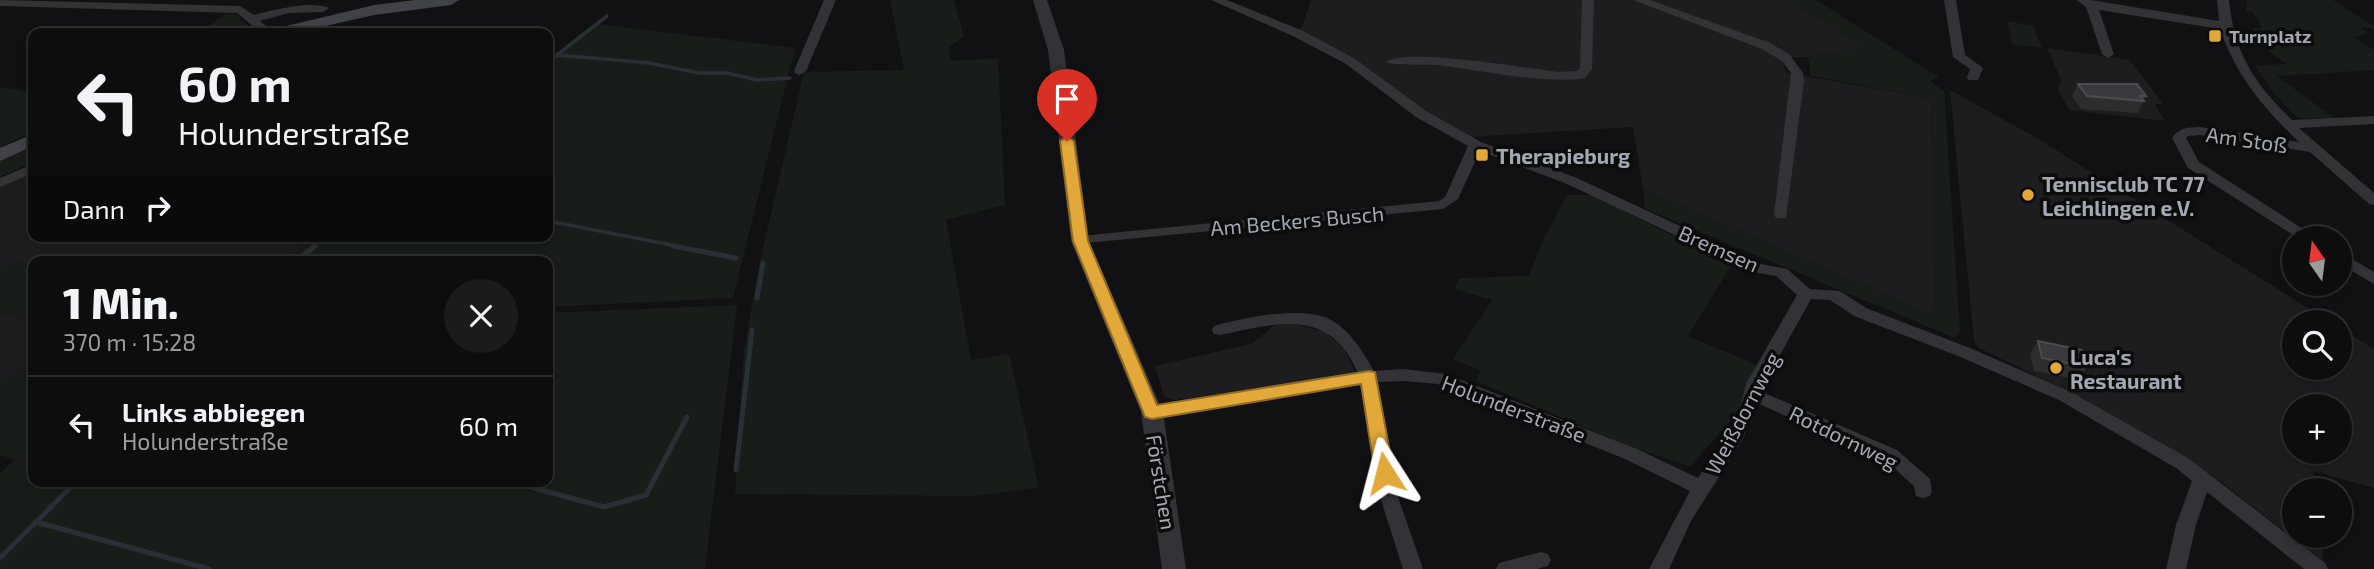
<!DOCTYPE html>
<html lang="de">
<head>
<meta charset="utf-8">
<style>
  :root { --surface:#0d0d0e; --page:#1b1b1c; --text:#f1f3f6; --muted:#9a9c9e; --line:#2d2d2e }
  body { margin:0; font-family:"Exo 2",sans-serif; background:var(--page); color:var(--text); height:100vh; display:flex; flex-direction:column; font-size:26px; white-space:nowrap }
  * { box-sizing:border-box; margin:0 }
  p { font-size:23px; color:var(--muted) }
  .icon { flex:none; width:38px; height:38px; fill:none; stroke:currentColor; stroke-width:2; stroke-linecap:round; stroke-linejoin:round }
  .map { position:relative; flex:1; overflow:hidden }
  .side { position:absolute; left:28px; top:256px; width:525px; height:231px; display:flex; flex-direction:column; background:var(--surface); border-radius:14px; box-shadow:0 4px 10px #0003,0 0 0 2px var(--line) }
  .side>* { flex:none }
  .guide { position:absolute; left:28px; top:28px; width:525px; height:214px; border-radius:14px; box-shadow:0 4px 10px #0003,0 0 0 2px var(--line); background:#0d0d0e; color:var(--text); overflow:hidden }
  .needle { width:46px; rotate:346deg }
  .fabs { position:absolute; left:2282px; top:226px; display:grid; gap:14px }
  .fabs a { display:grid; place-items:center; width:70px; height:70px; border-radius:50%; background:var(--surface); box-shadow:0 4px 10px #0003,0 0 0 2px var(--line); font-size:35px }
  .pin { position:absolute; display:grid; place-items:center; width:60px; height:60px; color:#fff; margin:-72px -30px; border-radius:50% 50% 50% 0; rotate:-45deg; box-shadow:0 0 7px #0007 }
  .pin .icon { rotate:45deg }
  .me { position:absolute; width:77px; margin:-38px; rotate:351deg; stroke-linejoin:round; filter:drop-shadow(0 0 5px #0008) }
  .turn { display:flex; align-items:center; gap:24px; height:147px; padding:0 35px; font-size:32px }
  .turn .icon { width:91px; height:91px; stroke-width:2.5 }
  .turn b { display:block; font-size:49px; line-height:60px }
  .then { display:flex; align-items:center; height:66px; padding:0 35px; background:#0003; gap:14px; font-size:26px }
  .round { display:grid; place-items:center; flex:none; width:74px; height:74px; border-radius:37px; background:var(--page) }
  .overview { display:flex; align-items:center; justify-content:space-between; height:119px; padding:0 35px }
  h1 { font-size:42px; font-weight:800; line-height:52px }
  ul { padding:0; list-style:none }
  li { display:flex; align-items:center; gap:21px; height:98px; padding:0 35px; border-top:2px solid var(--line) }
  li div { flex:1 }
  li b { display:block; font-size:26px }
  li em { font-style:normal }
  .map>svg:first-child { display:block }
  .built { fill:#1d1d1f; fill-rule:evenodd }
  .green { fill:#181d19 }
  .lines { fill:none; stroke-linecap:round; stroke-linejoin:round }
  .stream-far1 { stroke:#293035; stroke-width:3.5 }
  .stream { stroke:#293035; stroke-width:5 }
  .minor { fill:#333337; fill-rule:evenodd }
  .tertiary { fill:#333337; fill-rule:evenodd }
  .secondary { fill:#414247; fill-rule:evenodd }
  .wall { fill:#2d2d30 }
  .building { fill:#3a3a3e; stroke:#4a4c50; stroke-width:2 }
  .route { fill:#e2a839; stroke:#936d25; stroke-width:2 }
  .poi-dot { fill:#e2a839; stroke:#0c0c0d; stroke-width:2.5 }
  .labels { text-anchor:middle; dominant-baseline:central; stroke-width:7; stroke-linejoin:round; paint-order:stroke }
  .far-poi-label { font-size:18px; font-weight:bold; fill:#a4a8b2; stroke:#0c0c0d; text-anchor:start }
  .street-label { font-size:21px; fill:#a4a8b2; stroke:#0c0c0d }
  .poi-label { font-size:21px; font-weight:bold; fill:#a4a8b2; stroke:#0c0c0d; text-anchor:start }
</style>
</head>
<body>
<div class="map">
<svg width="2374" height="569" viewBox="0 0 2374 569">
  <rect width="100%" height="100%" fill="#111113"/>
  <g class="built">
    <path d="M1311 0H1788L1866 48 1808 57 1780 58 1787 73 1931 98 1935 316 1643 189 1633 127 1467 137 1444 126 1348 54 1300 32Z"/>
    <path d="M2047 48 2129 60 2164 104H2155L2165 121 2069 110 2057 88 2062 82Z"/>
    <path d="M1950 90 2037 138 2330 322H2294V368H2340V328L2374 349V488L2313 471 2317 490H2294V536H2322L2323 561 2220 481 2165 445 2073 394 1979 348 1974 341ZM2294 406H2340V452H2294Z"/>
    <path d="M33 172V236H315L284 261H33V266L15 262 0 274V186Z"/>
    <path d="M0 313 33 319V358L0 386Z"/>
    <path d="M1276 324H1294L1325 332 1344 349 1355 371 1329 379 1174 400 1164 396 1155 366 1251 344Z"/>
  </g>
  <g class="green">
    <path d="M890 0H954L964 37 949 47 951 61 998 58 1005 205 946 220 971 360 1009 354 1039 488 971 496 735 494 744 350 759 265 804 72 904 70Z"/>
    <path d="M1788 0H1816L1939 77 1930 81 1944 91 1960 332 1955 338 1645 209 1643 189 1935 316 1931 98 1811 76 1808 57 1865 48Z"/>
    <path d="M2247 0H2333L2374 26V29L2361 27 2368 34 2354 37 2374 50V70L2277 76 2334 118H2298L2274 93 2255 66 2286 64 2256 40 2253 28H2262L2253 12 2246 11Z"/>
    <path d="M225 14 237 15 251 29 245 33H199Z"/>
    <path d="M2007 21 2033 26 2042 48 2012 44Z"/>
    <path d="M597 24 795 48 733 298 548 307V261H284L315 236H548V61Z"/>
    <path d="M0 87 33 92V132L0 147Z"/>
    <path d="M33 146V162L0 177V161Z"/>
    <path d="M1567 195H1592L1661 230 1734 261 1688 336 1764 368 1754 395 1690 466 1636 449 1476 381 1480 370 1453 359 1492 300 1454 289 1459 278 1529 276 1542 242Z"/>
    <path d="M15 262 33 266V319L0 313V274Z"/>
    <path d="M737 305 705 569H0V473L15 460 0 455V386L33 358V481H548V313Z"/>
  </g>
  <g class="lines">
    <g class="stream-far1">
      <path d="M557 55 649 63 699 73H727L757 80 790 78"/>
      <path d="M548 62 607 16"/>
      <path d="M548 221 682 247"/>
      <path d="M312 247 326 236"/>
    </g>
    <g class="stream">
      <path d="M673 246 736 258"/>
      <path d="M296 261 315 246"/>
      <path d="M757 298 763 263"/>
      <path d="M736 470 752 330"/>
      <path d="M508 481 604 507 646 495 687 417"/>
      <path d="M36 522 209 569"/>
      <path d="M0 558 77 481"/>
    </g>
    <g class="minor">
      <path d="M0 0 240 6 254 15C272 10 313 0 329 8L323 12 289 13 260 21 274 33H261L237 13 0 6Z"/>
      <path d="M824 0H836L806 71 800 75 796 74 794 71Z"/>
      <path d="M1211 0H1227L1303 31 1354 58 1426 111 1481 142 1577 178 1761 264 1787 269 1810 289 1840 291 1866 308 1970 348 2071 392 2188 458 2325 563 2328 569H2304L2207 492 2196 525 2186 569H2166L2176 525 2192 481 2176 468 2059 400 1958 356 1854 316 1830 300 1811 299 1765 382 1762 392 1897 450 1930 479 1932 491 1930 496 1923 498 1916 496 1914 486 1885 460 1759 404 1741 442 1691 521 1669 569H1649L1690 491 1625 459 1438 384 1403 381 1378 382 1398 497 1423 569H1403L1380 497 1362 384 1152 418 1146 416 1143 412 1146 408 1152 406 1358 373C1354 365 1350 356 1344 349 1313 309 1261 327 1220 335L1214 334 1212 330 1214 326C1243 318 1306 304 1333 321 1352 333 1362 351 1374 371L1403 369 1446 374 1637 449 1698 478 1727 434 1739 410 1747 382 1797 295 1776 276 1753 272 1567 184 1480 151 1458 199 1443 209 1075 244 1072 241 1075 238 1080 236 1439 201 1445 197 1468 146 1416 117 1346 64 1295 37Z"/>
      <path d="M1582 0H1594L1592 69 1585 78C1550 85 1477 70 1439 65 1427 64 1391 66 1386 62 1405 47 1529 69 1559 72L1577 71 1580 68Z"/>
      <path d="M1633 0H1650L1770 43 1790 55 1803 73 1804 81 1786 218H1776L1774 215 1791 73 1782 61 1762 49Z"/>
      <path d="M1944 0H1956L1965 55 1983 68 1978 80H1968L1967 77 1970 69 1953 57Z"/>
      <path d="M2077 0H2091L2219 21 2217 0H2229C2234 53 2254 83 2292 120L2374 116V124L2299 128 2374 193V205L2369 204 2310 152 2200 135 2188 136 2186 138 2199 162 2317 238H2298L2188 168 2172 138C2180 127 2187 128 2200 127L2299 142C2264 109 2235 74 2220 29L2099 10 2114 54 2108 58 2102 54 2086 7Z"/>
      <path d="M33 164V173L0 187V178Z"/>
      <path d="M2340 252 2374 272V284L2340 264Z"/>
      <path d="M1541 552 1548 554 1551 560 1548 566 1537 569H1496L1499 563Z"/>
    </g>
    <path class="tertiary" d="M1033 0H1047L1064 50 1089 241 1163 412 1186 569H1162L1141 412 1071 241 1048 50Z"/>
    <g class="secondary">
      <path d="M415 0H459L451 5 374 15 295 33H268L270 30 374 5Z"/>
      <path d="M33 134V146L0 161V148Z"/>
    </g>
  </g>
  <g class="wall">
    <path d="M2078 84 2146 96 2138 113 2081 109 2072 96Z"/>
    <path d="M2038 341 2087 367 2079 380 2034 371 2030 354Z"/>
  </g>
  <g class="building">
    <path d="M2078 84H2137L2146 96H2140L2144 101 2087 96Z"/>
    <path d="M2038 341 2082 350 2087 367 2042 358Z"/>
  </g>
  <path class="route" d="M1067 136 1074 141 1088 241 1157 405 1369 371 1375 372 1394 473 1391 478H1378L1375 473 1361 384 1152 419 1145 417 1073 241 1060 141Z"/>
  <g class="poi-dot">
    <rect x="2208" y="29" width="14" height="14" rx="3.5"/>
    <rect x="1475" y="148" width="14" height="14" rx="3.5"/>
    <circle cx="2028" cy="195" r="7"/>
    <circle cx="2056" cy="368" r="7"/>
  </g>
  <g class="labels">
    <g class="far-poi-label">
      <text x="2229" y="36">Turnplatz</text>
    </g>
    <g class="street-label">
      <text transform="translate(2247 139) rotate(8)">Am Stoß</text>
      <text transform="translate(1297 220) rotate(-5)">Am Beckers Busch</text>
      <text transform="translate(1719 248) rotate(24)">Bremsen</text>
      <text transform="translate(1514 408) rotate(21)">Holunderstraße</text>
      <text transform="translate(1742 413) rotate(-62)">Weißdornweg</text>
      <text transform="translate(1844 437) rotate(26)">Rotdornweg</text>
      <text transform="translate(1162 482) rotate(81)">Förstchen</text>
    </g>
    <g class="poi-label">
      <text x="1496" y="155">Therapieburg</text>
      <text x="2042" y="183">Tennisclub TC 77<tspan x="2042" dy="24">Leichlingen e.V.</tspan></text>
      <text x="2070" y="356">Luca's<tspan x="2070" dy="24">Restaurant</tspan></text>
    </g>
  </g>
</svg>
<div class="fabs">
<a><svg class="needle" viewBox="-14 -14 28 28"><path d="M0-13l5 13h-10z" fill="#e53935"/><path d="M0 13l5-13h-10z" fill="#9a9c9e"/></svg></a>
<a><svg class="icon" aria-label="search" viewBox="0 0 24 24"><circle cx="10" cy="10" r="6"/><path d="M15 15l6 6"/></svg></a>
<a>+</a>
<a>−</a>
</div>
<div class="pin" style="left:1067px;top:141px;background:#d93025"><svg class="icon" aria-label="arrive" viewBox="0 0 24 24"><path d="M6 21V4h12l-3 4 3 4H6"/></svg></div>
<svg class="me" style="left:1385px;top:473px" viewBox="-20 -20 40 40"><path d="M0-17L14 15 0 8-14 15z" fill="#e2a839" stroke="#fff" stroke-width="4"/></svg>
<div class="guide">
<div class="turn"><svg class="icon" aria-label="left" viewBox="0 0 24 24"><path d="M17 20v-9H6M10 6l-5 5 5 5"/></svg><div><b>60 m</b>Holunderstraße</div></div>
<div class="then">Dann<svg class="icon" aria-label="right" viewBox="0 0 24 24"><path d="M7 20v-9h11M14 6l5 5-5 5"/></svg></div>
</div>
<section class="side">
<div class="overview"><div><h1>1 Min.</h1><p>370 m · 15:28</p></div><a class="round"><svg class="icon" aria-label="close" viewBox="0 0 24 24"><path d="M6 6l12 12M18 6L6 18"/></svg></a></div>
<ul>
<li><svg class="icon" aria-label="left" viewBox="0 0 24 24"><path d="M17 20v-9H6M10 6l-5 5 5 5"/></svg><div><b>Links abbiegen</b><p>Holunderstraße</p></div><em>60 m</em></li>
</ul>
</section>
</div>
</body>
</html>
